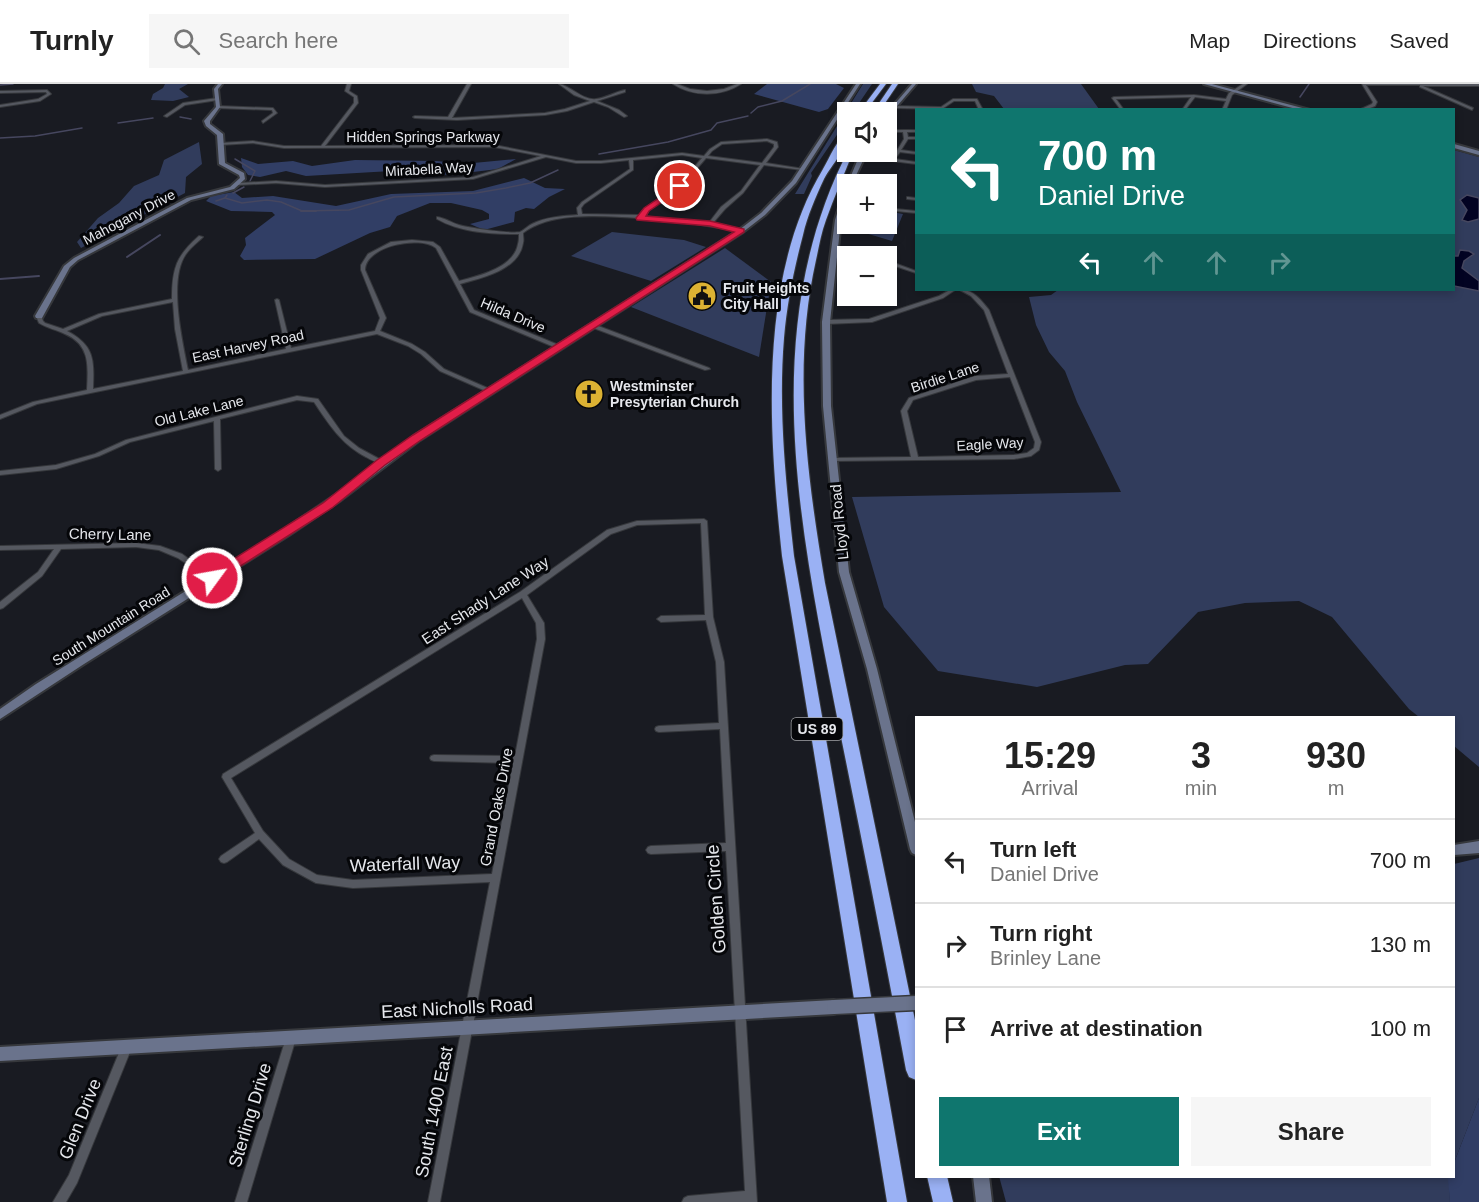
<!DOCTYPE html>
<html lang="en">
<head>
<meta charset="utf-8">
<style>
  :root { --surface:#fff; --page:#f6f6f6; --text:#222; --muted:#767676; --line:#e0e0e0; --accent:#0f766e }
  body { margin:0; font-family:Helvetica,sans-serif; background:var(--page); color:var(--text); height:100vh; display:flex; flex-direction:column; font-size:22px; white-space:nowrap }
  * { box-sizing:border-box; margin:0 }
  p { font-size:20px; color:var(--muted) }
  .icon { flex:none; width:33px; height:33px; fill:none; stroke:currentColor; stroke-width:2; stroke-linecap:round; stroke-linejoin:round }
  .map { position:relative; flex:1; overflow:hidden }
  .panel { position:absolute; left:915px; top:632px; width:540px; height:462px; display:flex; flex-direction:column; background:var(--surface); border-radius:0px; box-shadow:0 3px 9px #0003 }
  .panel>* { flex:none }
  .top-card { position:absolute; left:915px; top:24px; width:540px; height:183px; border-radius:0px; box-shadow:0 3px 9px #0003; background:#0f766e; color:#fff; overflow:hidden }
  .buttons { position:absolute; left:837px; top:18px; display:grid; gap:12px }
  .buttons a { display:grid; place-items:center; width:60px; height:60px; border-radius:0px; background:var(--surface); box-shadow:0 3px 9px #0003; font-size:30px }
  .pin { position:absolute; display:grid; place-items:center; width:51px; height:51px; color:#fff; margin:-26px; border:3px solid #fff; border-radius:50%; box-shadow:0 2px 6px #0007 }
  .me { position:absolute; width:66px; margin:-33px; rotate:58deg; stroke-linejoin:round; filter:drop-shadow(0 0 4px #0008) }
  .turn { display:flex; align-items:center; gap:21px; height:126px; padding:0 24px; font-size:27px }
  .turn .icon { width:78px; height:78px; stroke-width:2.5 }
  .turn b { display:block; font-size:42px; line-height:51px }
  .lanes { display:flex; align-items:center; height:57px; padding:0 24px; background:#0003; justify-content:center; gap:30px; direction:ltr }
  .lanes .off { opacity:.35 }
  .eta { display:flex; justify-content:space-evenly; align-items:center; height:102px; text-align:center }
  .eta b { font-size:36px; font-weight:700; line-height:42px }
  .action { display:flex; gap:12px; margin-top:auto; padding:12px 24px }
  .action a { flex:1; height:69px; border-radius:0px; background:var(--accent); color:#fff; font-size:24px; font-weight:700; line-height:69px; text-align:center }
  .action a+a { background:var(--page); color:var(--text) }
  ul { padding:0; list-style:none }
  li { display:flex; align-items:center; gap:18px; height:84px; padding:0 24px; border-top:2px solid var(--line) }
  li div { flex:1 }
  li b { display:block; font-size:22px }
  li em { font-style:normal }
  header { display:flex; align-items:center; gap:36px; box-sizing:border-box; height:84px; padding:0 30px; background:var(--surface); border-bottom:2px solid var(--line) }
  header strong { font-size:28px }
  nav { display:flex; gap:33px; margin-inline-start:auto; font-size:21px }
  .search { width:420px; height:54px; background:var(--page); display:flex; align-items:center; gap:15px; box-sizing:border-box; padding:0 21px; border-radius:0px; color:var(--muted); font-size:22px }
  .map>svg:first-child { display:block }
  .green { fill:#313c5c }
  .forest { fill:#313e65 }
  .water { fill:#020322; stroke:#46475f; stroke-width:1.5 }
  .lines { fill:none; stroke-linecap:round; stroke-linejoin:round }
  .stream-far1 { stroke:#46475f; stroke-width:1.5 }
  .stream { stroke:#46475f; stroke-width:2 }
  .street-casing { stroke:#36383c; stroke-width:2 }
  .secondary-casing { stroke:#36383c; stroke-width:4 }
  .highway-casing { stroke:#36383c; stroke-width:2 }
  .street { fill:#555860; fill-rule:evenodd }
  .secondary { fill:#6a738c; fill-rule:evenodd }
  .highway { fill:#9ab1f4; fill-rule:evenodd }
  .secondary-bridge-casing { stroke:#36383c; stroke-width:17; stroke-linecap:butt }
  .secondary-bridge { stroke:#6a738c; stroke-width:14 }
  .route { fill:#e11d48; stroke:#92132f; stroke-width:1.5 }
  .labels { text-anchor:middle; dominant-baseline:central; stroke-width:6; stroke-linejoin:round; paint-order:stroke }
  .far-street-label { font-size:14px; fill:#e5e7ec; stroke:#050609 }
  .far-poi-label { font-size:14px; font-weight:bold; fill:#e5e7ec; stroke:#050609; text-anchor:start }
  .shield { fill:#050609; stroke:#a2a4a8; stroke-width:1.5 }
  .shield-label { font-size:14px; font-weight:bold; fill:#e5e7ec }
  .street-label { font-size:15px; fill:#e5e7ec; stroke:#050609 }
  .near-street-label { font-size:18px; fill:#e5e7ec; stroke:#050609 }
</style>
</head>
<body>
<header>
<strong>Turnly</strong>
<div class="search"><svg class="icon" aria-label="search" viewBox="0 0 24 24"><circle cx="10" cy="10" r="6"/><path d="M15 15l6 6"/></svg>Search here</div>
<nav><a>Map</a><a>Directions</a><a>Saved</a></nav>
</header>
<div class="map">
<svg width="1479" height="1118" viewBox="0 0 1479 1118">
  <rect width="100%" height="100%" fill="#191b22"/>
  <g class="green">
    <path d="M165 0H188L179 5 189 13 173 17 151 16 153 10 163 4Z"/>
    <path d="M863 0H872L853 28H848L847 36 811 89 812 92 804 110H795Z"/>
    <path d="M972 0H1081L1099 25H1004L994 12 976 8Z"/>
    <path d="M199 58 202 80 186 93 185 109 81 164 77 158 98 134 119 119 134 102 159 91 164 76Z"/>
    <path d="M1454 66 1479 73V683L1454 662V633H1419L1409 625 1332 533 1299 517 1245 519 1198 528 1148 580 1125 581 1037 603 938 587 884 523 852 413 1121 408 1077 318 1065 287 1049 268 1036 241 1029 213 1051 211 1058 206H1454Z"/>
    <path d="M887 127 903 130 892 157 845 143 847 130 848 140H886Z"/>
    <path d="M612 148 684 156 706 163 651 197 571 172Z"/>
    <path d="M725 164 771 198 759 273 631 223Z"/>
    <path d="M1479 774V1014L1454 1079V780Z"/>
    <path d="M999 1092H1449L1450 1118H1006Z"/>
  </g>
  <g class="forest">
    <path d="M767 0H836L844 4 828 25 819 28 754 10Z"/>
    <path d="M241 74 258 80 293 77 312 82 355 76 437 77 463 80 516 75 498 85 448 91 408 86 306 92 286 87 260 93 248 91 242 83Z"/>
    <path d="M524 94 545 104 565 105 549 113 534 125 526 124 515 128 514 138 484 146 470 140 489 135V130L482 126 451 119H430L397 132 390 143 370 149 315 175 244 176 240 172 246 161 245 154 275 131 272 128 231 127 206 117 211 112 234 108 242 114 273 112 336 122 391 110 473 107Z"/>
    <path d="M1479 1014V1118H1450L1448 1095 1449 1092H1454V1079Z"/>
  </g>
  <g class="water">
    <path d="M1467 111 1479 114V135L1468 138 1462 136 1467 126 1460 116Z"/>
    <path d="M1460 166 1469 167 1474 170 1464 177 1462 184 1479 197V207L1454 202V172H1458Z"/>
  </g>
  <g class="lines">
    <g class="stream-far1">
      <path d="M0 1 13 0"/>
      <path d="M1300 13 1309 0"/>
      <path d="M751 29 758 23 782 17 810 0"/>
      <path d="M180 33 191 35"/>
      <path d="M118 39 153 34"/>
      <path d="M0 54 35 52 82 44"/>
      <path d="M599 70 668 58 711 46 717 39 748 32"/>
      <path d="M235 75 255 87 250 97"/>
      <path d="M233 109 244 103"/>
      <path d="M227 111 225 114 242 119 267 116 281 118 302 127 349 126 394 113 476 109 506 104 530 99 558 86"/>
      <path d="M216 117 225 114"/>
    </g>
    <g class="stream">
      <path d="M301 127H316"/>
      <path d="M127 173 160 151"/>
      <path d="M0 195 39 192"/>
    </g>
    <g class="street-casing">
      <g id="street">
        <path d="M347 0H351L349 7 357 12 358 19 325 62 494 61 576 77H601L682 69 704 72 710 65 721 58 767 55 777 58 778 63 766 79 804 85 802 86 764 81 743 109 725 125 712 140 743 146V148L695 140 642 134 640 135 638 134C603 132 552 127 523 149 523 153 524 156 523 159 519 186 482 194 460 200L474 226 561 262V264L559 265 470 228 436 164C420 151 365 162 365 186L386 234 380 247 412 260 425 268 444 285 492 306V308H488L440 287 421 270 408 262 377 250 37 320 0 335V331L33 318 87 306C88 283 91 261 65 250 57 246 47 244 39 239L36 232 37 231H41L43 237 45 239 63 245 99 230 172 215C172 185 176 172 199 152L203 153C198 158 191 163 186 170 168 195 182 256 188 286L286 265 275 216 277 215 279 216 291 264 375 247 380 234 361 186V181L368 170 391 158 412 156 433 158 440 163 459 197C478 192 514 184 518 160 519 157 519 154 519 150 492 150 461 149 437 135V133C445 134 452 139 459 141 469 144 512 150 520 148 524 146 528 142 532 140 545 133 563 132 578 131L577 124 582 118 630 85 629 76 601 79H576L546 73 473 95 325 103 276 99 238 101 237 100 239 99 276 97 325 101 473 93 541 72 494 63 284 64 253 59 220 61 218 60 220 59 253 57 284 62H321L354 19V13L345 7ZM767 57 774 60V63L762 79 708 72 712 67 722 60ZM682 71 702 74 679 101 645 124 640 131 582 130 581 124 584 120 633 86V76ZM706 74 760 81 741 107 721 123 708 140 644 132 649 126 681 103ZM173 218 175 245 183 287 93 305C94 276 95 262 67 247L102 232Z"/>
        <path d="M467 0H471L452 34 545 29 565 25 590 17 574 11 559 0C571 2 583 17 596 15 606 14 615 8 625 6V8L597 17 619 26 627 32 624 33 608 23 594 18 567 27 545 31 457 36 415 34 413 33 415 32 448 33Z"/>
        <path d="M673 0H677L690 5 707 7 724 5 737 0H741C721 13 693 13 673 0Z"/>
        <path d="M1243 0H1247L1232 11 1226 26H1222L1226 17 1195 13 1185 26H1182L1191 13 1116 15 1124 26H1121L1112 14 1114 13 1194 11 1226 15 1229 9Z"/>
        <path d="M1362 0H1479V2H1423L1473 24 1472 26 1420 3V1H1366L1377 18 1375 22 1365 26H1359L1372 20 1373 18Z"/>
        <path d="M47 6 51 10 40 17 0 23V21L38 15 47 10 46 8 0 9V7Z"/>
        <path d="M217 14 218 16 185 21 167 33 164 32 183 19Z"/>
        <path d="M953 15H977L983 26H979L975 17H954L942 25 894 24 892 23 894 22 941 23Z"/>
        <path d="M218 22 273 24 277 29 263 39 262 37 273 29 272 26 217 24Z"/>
        <path d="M886 46H916V48H907L908 53H916V55H908L901 66 916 68V70L900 68 895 75 916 78V80L861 73 862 71 892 75 904 55 903 48H886Z"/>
        <path d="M908 113 916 114V116L907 115V113Z"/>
        <path d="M886 124 916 127V129L886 126Z"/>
        <path d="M832 168 874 171 876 172H862L834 170 832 169Z"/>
        <path d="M886 176 916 187V189L886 179Z"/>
        <path d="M950 206H955L943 214 872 238 826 240 823 238 826 236 869 235 939 212Z"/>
        <path d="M960 206C973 205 981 216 989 226L1041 358 1039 366 1031 372 1014 375 831 377V375L833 374 911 373 901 327 909 314 975 292 1008 290 984 226 971 212ZM1010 293 1035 358 1034 364 1027 369 1014 371 918 373 907 327 913 316 976 296Z"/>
        <path d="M593 240 709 284 710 285 705 286 591 243 590 242Z"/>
        <path d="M297 312 318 315 344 352 359 364 383 377V379C377 379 371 376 366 373 341 360 329 340 314 318L297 316 220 335 221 385 218 387 215 385 214 337 130 358 99 372 56 385 0 391V387L56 381 95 370 126 356Z"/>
        <path d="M704 435 707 437 713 533 724 578 757 1118H682L684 1114 688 1112 745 1107 726 767 651 770 648 769 646 766 648 763 651 762 726 759 720 645 659 648 656 647 655 645 656 643 659 642 719 639 716 578 706 536 661 538 657 535 661 532 705 531 701 439 637 441 611 450 527 511 544 539 545 555 440 1118H428L490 798 353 804 316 799 283 781 259 755 227 778 224 779 221 778 219 775 221 772 255 749 222 693 223 690 520 508 607 446 637 437ZM522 514 536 539 537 555 515 672 434 671 431 672 430 674 431 676 434 677 513 679 492 790 353 796 317 791 289 775 263 747 231 694Z"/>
        <path d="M136 459 160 462 182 470 216 494 214 496H210L178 474 159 466 136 463 61 465 42 492 3 524 0 525V518L38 488 54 465 0 466V462Z"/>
        <path d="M291 949 295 950 296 954 247 1118H235L286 954 287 950Z"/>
        <path d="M127 958 131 959 132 963 77 1099 66 1118H53L69 1091 123 959Z"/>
      </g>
    </g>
    <g class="secondary-casing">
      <g id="secondary">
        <path d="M218 0H222L218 5 220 23 210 37V40L223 50 225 79 244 89 245 95 234 105 191 116 78 176 70 183 42 234H36L35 232 64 182 74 174 187 114 230 103 240 94 239 91 219 80 217 51 206 42 204 37 216 23 214 5Z"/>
        <path d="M856 0H860L796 99 765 131 743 148 420 356 341 416 289 451 84 580 0 635V625L36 600 282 447 334 412 414 352 739 146 761 129 792 97Z"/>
        <path d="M912 0H916L886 35V30Z"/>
        <path d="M1204 0H1212L1310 26H1300Z"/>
        <path d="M1454 60 1479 67V71L1454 64Z"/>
        <path d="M861 68H867L852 100 847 101Z"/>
        <path d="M848 102V115L841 136 830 238 831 322 849 488 877 585 916 742V771L912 769 910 765 867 585 839 488 823 322 822 238 835 136 845 104Z"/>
        <path d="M1479 757V769L1454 771V761Z"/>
        <path d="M834 916 839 918 841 923 839 928 834 930 0 977V963Z"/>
        <path d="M973 1092H989L992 1118H976Z"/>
      </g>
    </g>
    <g class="highway-casing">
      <g id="highway">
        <path d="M880 0H886L865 28H859Z"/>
        <path d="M892 0H898L879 28H873Z"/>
        <path d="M848 47C848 65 832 80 824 95 816 112 807 133 803 151 794 185 787 219 784 254 778 327 786 400 794 472L907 1118H887L782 472C769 350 757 195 823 85 830 73 837 55 848 47Z"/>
        <path d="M848 67 853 68C844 91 834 113 826 136 821 149 819 163 816 176 792 283 807 392 825 499L916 941V996L909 993 906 986C885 873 863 761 840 648 803 457 754 250 848 67Z"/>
        <path d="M927 1092H947L953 1118H933Z"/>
      </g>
    </g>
    <use href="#street" class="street"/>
    <use href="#secondary" class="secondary"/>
    <use href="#highway" class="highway"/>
    <g class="secondary-bridge-casing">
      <path id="secondary-bridge" d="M834 923 916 919"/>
    </g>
    <use href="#secondary-bridge" class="secondary-bridge"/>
  </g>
  <path class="route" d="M680 100 683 104 649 127 646 132 710 137 744 145V148L421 356 385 381 332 424 217 497H208L206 494 208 491 323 419 377 376 413 351 734 148 710 142 637 136 636 134 644 124Z"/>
  <defs>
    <g id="civic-disc" transform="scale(1.5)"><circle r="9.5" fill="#dcb233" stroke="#050609"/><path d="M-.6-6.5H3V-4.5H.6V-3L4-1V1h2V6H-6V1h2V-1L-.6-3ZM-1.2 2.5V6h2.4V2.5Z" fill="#111"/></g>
    <g id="church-disc" transform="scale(1.5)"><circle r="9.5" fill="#dcb233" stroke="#050609"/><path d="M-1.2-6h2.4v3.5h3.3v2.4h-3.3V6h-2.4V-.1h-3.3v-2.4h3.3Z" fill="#111"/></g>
  </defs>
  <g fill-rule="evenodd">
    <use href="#civic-disc" x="702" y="212"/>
    <use href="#church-disc" x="589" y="310"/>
  </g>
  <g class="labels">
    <g class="far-street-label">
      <text x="423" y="53">Hidden Springs Parkway</text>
      <text transform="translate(429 85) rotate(-3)">Mirabella Way</text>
      <text transform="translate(129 133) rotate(-28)">Mahogany Drive</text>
      <text transform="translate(513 231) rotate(23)">Hilda Drive</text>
      <text transform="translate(248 262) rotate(-12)">East Harvey Road</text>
      <text transform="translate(945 293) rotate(-18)">Birdie Lane</text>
      <text transform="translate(199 327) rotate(-14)">Old Lake Lane</text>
      <text transform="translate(990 360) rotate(-3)">Eagle Way</text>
      <text transform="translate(111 542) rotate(-32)">South Mountain Road</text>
    </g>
    <g class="far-poi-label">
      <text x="723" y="204">Fruit Heights<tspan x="723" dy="16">City Hall</tspan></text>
      <text x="610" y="302">Westminster<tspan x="610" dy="16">Presyterian Church</tspan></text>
    </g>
    <rect class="shield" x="791.5" y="634" width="51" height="22" rx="4.5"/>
    <g class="shield-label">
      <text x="817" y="645">US 89</text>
    </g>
    <g class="street-label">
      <text transform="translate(839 438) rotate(-96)">Lloyd Road</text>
      <text transform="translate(110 450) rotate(1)">Cherry Lane</text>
      <text transform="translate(485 516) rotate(-33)">East Shady Lane Way</text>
      <text transform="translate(496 723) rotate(-79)">Grand Oaks Drive</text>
    </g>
    <g class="near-street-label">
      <text transform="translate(405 780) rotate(-2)">Waterfall Way</text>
      <text transform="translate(716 815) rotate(-94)">Golden Circle</text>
      <text transform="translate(457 924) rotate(-3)">East Nicholls Road</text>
      <text transform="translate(434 1028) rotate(-79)">South 1400 East</text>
      <text transform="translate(250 1031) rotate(-73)">Sterling Drive</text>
      <text transform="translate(80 1035) rotate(-68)">Glen Drive</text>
    </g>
  </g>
</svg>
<div class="buttons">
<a><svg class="icon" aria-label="sound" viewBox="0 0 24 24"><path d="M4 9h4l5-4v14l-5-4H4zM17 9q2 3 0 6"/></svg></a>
<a>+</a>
<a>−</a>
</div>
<div class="pin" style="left:680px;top:102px;background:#d93025"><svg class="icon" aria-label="arrive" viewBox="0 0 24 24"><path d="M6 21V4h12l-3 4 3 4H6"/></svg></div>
<svg class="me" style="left:212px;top:494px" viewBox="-20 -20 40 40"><circle r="17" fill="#e11d48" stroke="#fff" stroke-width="3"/><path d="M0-11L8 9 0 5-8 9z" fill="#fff"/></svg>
<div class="top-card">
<div class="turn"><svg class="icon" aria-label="left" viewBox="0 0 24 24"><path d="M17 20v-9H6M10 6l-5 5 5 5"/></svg><div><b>700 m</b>Daniel Drive</div></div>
<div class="lanes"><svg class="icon" aria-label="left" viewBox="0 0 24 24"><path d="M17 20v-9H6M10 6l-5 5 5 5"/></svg><svg class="icon off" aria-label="ahead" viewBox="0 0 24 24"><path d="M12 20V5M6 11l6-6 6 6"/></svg><svg class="icon off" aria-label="ahead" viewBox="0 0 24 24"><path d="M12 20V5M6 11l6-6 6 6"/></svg><svg class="icon off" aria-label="right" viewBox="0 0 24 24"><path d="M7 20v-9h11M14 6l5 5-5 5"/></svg></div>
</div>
<section class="panel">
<div class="eta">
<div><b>15:29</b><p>Arrival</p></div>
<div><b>3</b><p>min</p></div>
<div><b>930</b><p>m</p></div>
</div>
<ul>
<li><svg class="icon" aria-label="left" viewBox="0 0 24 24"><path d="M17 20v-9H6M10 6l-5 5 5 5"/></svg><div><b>Turn left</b><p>Daniel Drive</p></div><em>700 m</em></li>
<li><svg class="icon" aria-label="right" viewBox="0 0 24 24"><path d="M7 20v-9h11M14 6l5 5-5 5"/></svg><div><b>Turn right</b><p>Brinley Lane</p></div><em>130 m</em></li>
<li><svg class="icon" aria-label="arrive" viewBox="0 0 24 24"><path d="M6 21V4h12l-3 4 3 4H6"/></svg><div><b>Arrive at destination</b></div><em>100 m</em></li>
</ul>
<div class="action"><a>Exit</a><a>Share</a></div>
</section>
</div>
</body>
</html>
